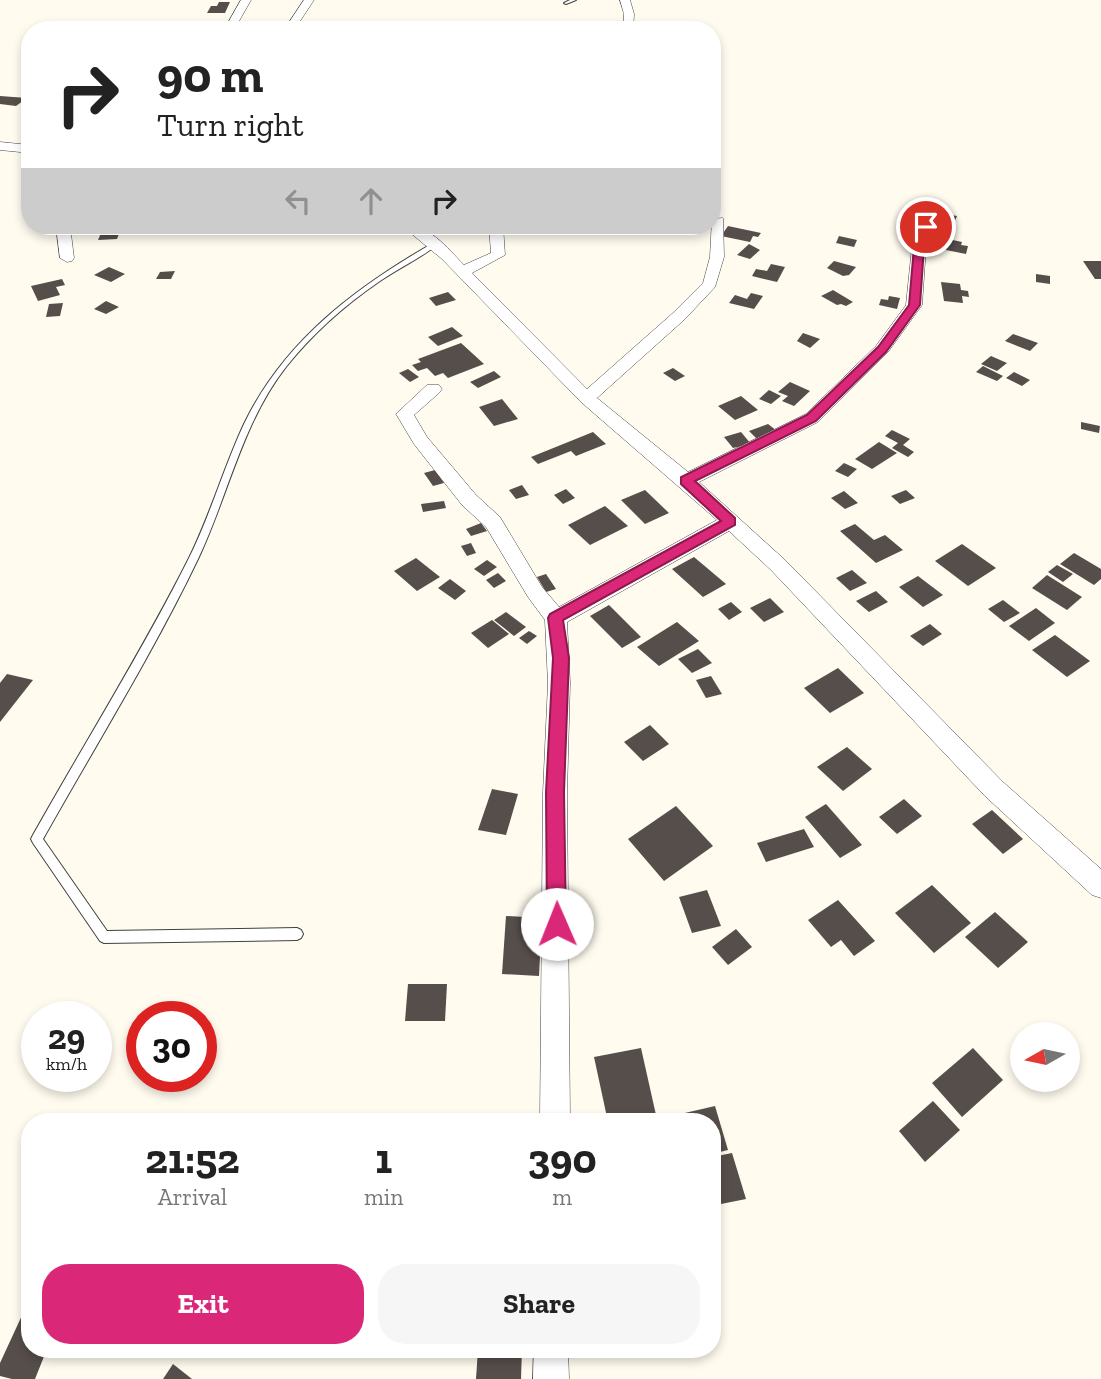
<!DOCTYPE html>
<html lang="en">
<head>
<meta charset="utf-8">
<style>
  :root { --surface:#fff; --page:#f6f6f6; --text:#222; --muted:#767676; --accent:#db2777 }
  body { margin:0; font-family:"Zilla Slab",serif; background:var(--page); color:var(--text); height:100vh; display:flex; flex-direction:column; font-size:26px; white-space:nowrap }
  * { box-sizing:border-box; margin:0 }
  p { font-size:23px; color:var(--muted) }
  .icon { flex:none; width:38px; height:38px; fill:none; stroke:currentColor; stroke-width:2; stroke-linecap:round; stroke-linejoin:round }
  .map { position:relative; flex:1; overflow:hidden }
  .side { position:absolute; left:21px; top:1113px; width:700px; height:245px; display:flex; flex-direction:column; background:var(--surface); border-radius:28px; box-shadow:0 4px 10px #0003 }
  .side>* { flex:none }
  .top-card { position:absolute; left:21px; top:21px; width:700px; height:214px; border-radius:28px; box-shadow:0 4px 10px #0003; background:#fff; color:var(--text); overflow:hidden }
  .needle { width:46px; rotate:261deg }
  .controls { position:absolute; left:1010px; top:1022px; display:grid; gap:14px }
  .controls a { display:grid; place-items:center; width:70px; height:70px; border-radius:50%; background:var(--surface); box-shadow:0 4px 10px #0003; font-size:35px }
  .speed { position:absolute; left:21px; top:1001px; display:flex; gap:14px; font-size:35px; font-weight:700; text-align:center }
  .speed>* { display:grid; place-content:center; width:91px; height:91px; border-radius:50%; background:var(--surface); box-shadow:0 4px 10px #0003; line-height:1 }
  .speed small { font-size:18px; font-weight:400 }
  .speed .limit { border:10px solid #d22; background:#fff; color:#111 }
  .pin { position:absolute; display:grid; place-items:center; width:60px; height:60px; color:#fff; margin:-30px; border:4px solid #fff; border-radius:50%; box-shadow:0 2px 7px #0007 }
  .me { position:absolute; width:77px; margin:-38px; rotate:359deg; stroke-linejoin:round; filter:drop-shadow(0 0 5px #0008) }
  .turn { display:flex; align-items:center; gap:24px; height:147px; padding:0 21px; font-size:32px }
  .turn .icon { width:91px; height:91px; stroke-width:2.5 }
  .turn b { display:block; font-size:49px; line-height:60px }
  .lanes { display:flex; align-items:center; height:66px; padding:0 21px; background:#0003; justify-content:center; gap:35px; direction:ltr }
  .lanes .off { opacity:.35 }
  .eta { display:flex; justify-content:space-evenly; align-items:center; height:119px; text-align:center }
  .eta b { font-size:42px; font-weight:800; line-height:49px }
  .action { display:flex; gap:14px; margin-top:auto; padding:14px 21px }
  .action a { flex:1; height:80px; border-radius:28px; background:var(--accent); color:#fff; font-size:28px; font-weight:800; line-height:80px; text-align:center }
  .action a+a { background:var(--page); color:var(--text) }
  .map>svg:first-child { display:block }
  .building { fill:#564e4b }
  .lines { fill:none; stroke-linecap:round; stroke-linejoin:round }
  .service-casing { stroke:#414141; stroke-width:2 }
  .minor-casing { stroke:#414141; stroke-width:1 }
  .service { fill:#fff; fill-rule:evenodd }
  .minor { fill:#fff; fill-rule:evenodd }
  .route { fill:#db2777; stroke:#8e194d; stroke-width:2 }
</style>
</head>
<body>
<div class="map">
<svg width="1101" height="1379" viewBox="0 0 1101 1379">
  <rect width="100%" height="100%" fill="#fffbef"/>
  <g class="building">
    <path d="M219 2H230L225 13H207L211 6H217Z"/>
    <path d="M0 96 27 98 16 106 0 104Z"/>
    <path d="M942 213 957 216 953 225 938 222Z"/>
    <path d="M104 226H122L117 239 98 240Z"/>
    <path d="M728 226 761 233 758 237 753 236 750 242 721 236Z"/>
    <path d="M839 236 857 240 854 247 836 243Z"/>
    <path d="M948 239 962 242 961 245 968 246 966 254 946 250Z"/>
    <path d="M749 244 760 250 750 259 737 255Z"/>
    <path d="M834 261 856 267 849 275 843 276 827 268Z"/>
    <path d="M1083 261H1101V279H1095Z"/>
    <path d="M771 264 785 267 777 282 752 276 756 269 767 271Z"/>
    <path d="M109 267 125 274 111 282 94 275Z"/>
    <path d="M175 271 171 279H156L160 272Z"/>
    <path d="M1036 274 1050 276V284L1036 282Z"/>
    <path d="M62 279 65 285 56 287 60 295 38 301 31 286Z"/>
    <path d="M941 282 960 284 961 290 968 291 969 297 962 296 963 303 944 301Z"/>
    <path d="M833 290 853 302 846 306 841 304 837 305 821 296Z"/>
    <path d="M448 292 456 300 436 306 429 298Z"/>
    <path d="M751 293 763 296 754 309 729 303 735 295 747 299Z"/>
    <path d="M889 296 900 298 897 309 879 305 881 299 888 300Z"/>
    <path d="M106 301 119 307 106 314 94 309Z"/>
    <path d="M63 303 60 316 46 317 49 304Z"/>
    <path d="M452 327 463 336 438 346 428 337Z"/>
    <path d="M803 333 820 339 810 348 797 341Z"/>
    <path d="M1013 334 1038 343 1030 351 1005 341Z"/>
    <path d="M461 343 484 364 448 378 443 373 435 376 427 368 418 371 412 365 421 362 418 359Z"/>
    <path d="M991 356 1007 363 997 371 981 364Z"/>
    <path d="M983 366 1003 376 997 381 976 372Z"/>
    <path d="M673 368 685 376 675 381 663 373Z"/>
    <path d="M408 369 419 377 410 382 399 373Z"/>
    <path d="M494 371 501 377 478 388 470 382Z"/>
    <path d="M1014 372 1030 380 1022 386 1006 378Z"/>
    <path d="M790 382 810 391 794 406 782 401 788 396 778 392Z"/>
    <path d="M769 390 781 396 771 404 759 399Z"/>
    <path d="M741 396 758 410 735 420 718 406Z"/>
    <path d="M502 399 518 419 494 426 479 407Z"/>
    <path d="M1081 422 1100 426 1099 433 1081 429Z"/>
    <path d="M768 424 777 431 757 439 749 431Z"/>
    <path d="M892 430 910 439 903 445 914 452 908 457 892 448 898 443 885 436Z"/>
    <path d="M593 432 606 444 576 456 571 451 538 464 531 457Z"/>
    <path d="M741 432 751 444 733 448 724 437Z"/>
    <path d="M879 442 897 453 872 469 855 459Z"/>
    <path d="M844 463 857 469 848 477 835 471Z"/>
    <path d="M435 470 444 483 433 486 424 473Z"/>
    <path d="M522 485 529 495 516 499 509 490Z"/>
    <path d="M566 489 575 498 563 504 554 495Z"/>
    <path d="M645 490 669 513 645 524 621 500Z"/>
    <path d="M906 490 915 498 900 504 891 496Z"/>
    <path d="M844 491 858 503 845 509 831 498Z"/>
    <path d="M444 501 446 508 423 512 421 504Z"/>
    <path d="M605 506 628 526 590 545 568 525Z"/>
    <path d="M481 523 487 531 471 536 466 529Z"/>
    <path d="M855 524 874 540 885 535 903 550 876 563 840 531Z"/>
    <path d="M471 543 476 553 467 556 461 546Z"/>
    <path d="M962 544 996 568 968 586 935 561Z"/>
    <path d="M1074 553 1101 569V579L1094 585 1060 564Z"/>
    <path d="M694 557 726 584 703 597 672 569Z"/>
    <path d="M416 558 440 577 417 591 394 571Z"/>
    <path d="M487 560 497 567 484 576 474 569Z"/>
    <path d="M1057 565 1073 574 1063 582 1048 572Z"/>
    <path d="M852 570 867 583 850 591 836 578Z"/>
    <path d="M498 573 506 581 494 588 486 580Z"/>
    <path d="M546 574 556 589 546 592 537 577Z"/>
    <path d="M1047 575 1082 597 1067 610 1032 588Z"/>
    <path d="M918 576 943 595 923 607 899 587Z"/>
    <path d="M450 579 466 591 455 600 438 588Z"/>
    <path d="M876 591 888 602 869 612 856 601Z"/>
    <path d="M770 598 784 612 764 622 750 608Z"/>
    <path d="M1003 600 1020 613 1004 622 988 609Z"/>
    <path d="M731 602 742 612 729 620 718 609Z"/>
    <path d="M609 605 641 637 622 648 590 616Z"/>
    <path d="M1036 608 1055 623 1029 641 1009 626Z"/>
    <path d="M506 612 526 627 514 636 494 620Z"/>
    <path d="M492 620 509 634 488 648 471 633Z"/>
    <path d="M677 622 699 641 659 666 637 647Z"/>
    <path d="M930 624 942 634 923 646 910 636Z"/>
    <path d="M529 631 537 636 527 644 519 638Z"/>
    <path d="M1055 635 1090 661 1067 677 1032 650Z"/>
    <path d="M698 649 712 663 692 673 678 659Z"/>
    <path d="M838 668 864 693 830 713 804 688Z"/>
    <path d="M7 674 33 680 0 722V683Z"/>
    <path d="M711 676 722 694 706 698 696 680Z"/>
    <path d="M650 725 669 744 643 761 624 742Z"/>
    <path d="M847 747 872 769 843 791 817 767Z"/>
    <path d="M492 789 518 794 506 835 478 830Z"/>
    <path d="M904 799 922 816 897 834 879 817Z"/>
    <path d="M826 804 862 845 840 858 805 817Z"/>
    <path d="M676 806 713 846 664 881 628 839Z"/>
    <path d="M992 810 1023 839 1003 854 972 824Z"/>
    <path d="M804 829 814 847 766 862 757 843Z"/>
    <path d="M932 885 971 923 934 953 895 913Z"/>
    <path d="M707 890 721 926 692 933 679 897Z"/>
    <path d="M838 900 875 941 854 956 841 940 831 947 808 920Z"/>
    <path d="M995 912 1028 942 998 968 965 937Z"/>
    <path d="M506 916 542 918 539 976 502 974Z"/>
    <path d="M736 929 752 947 728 965 712 947Z"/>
    <path d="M408 984H447L445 1021H405Z"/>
    <path d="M641 1048 656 1115 608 1122 594 1057Z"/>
    <path d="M973 1048 1003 1080 962 1117 932 1083Z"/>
    <path d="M933 1101 960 1130 925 1162 899 1131Z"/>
    <path d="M715 1106 728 1150 712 1154V1122H646Z"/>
    <path d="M732 1153 746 1199 716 1205 712 1191V1157Z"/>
    <path d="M30 1298V1349H47L35 1379H12L0 1376V1363Z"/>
    <path d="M478 1349H522L521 1379H476Z"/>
    <path d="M173 1364 192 1379H163Z"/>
  </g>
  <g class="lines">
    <g class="service-casing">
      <g id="service">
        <path d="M570 0H576L566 4 564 3Z"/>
        <path d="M433 243 438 244C421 258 399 268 380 281 345 305 313 333 286 367 242 423 228 496 198 559 152 655 95 746 43 839L107 931 297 928 301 930 303 934 301 938 297 940 104 943 100 941 33 843 31 839 33 835C84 744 140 655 187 562 210 517 223 469 244 424 284 341 355 288 433 243Z"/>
      </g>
    </g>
    <g class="minor-casing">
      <g id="minor">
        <path d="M241 0H251L234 30H224Z"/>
        <path d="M304 0H314L294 30H284Z"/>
        <path d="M620 0H630L634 14 633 30H623L624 14Z"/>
        <path d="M0 142 30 145V153L0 150Z"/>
        <path d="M932 202 939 206 926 247 922 305 888 352 818 422 699 482 785 560 1003 782 1101 869V898L1092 895 985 796 771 570 729 531 567 622 570 683 567 793 570 1122H540L543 793 548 683 545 620 528 597 486 527 462 505 414 444 396 414 427 385H439L442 389 439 393 414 415 427 437 476 495 500 517 542 587 559 607 717 520 581 402 442 259 402 226C431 225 445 246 464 265L491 253 489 226H503L505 255 472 273 587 389 673 313 703 283 710 257 712 219 723 218 724 257 715 287 685 319 597 398 688 472 806 414 876 346 906 305 912 247 925 206Z"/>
        <path d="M56 226H70L74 258 72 261 67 262 60 258Z"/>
        <path d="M534 1349H568L569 1379H533Z"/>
      </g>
    </g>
    <use href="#service" class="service"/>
    <use href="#minor" class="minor"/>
  </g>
  <path class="route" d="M926 224 931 227 924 247 920 305 886 352 816 421 695 481 735 518V525L563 620 569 658 564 792 566 924 563 930 557 933 550 930 547 924 546 792 553 658 548 618 550 614 721 521 681 484V477L807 415 878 347 909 305 914 247 921 227Z"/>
</svg>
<div class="controls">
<a><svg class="needle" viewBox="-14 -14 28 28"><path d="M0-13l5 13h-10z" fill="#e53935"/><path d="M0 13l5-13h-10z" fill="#767676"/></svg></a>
</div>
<div class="speed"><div>29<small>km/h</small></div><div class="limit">30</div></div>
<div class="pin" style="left:926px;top:227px;background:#d93025"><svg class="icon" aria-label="arrive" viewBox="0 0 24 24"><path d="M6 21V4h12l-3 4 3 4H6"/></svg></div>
<svg class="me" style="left:557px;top:924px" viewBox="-20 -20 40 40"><circle r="19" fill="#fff"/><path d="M0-13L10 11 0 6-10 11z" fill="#db2777"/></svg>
<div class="top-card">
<div class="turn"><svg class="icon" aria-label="right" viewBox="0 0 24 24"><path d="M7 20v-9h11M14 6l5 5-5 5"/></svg><div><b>90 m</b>Turn right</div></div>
<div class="lanes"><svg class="icon off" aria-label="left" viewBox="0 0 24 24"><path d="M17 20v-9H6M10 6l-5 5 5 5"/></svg><svg class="icon off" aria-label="ahead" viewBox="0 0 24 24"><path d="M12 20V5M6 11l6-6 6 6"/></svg><svg class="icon" aria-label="right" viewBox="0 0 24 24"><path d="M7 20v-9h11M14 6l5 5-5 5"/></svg></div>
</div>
<section class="side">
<div class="eta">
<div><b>21:52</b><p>Arrival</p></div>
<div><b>1</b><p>min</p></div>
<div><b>390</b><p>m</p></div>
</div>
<div class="action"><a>Exit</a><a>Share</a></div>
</section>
</div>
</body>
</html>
